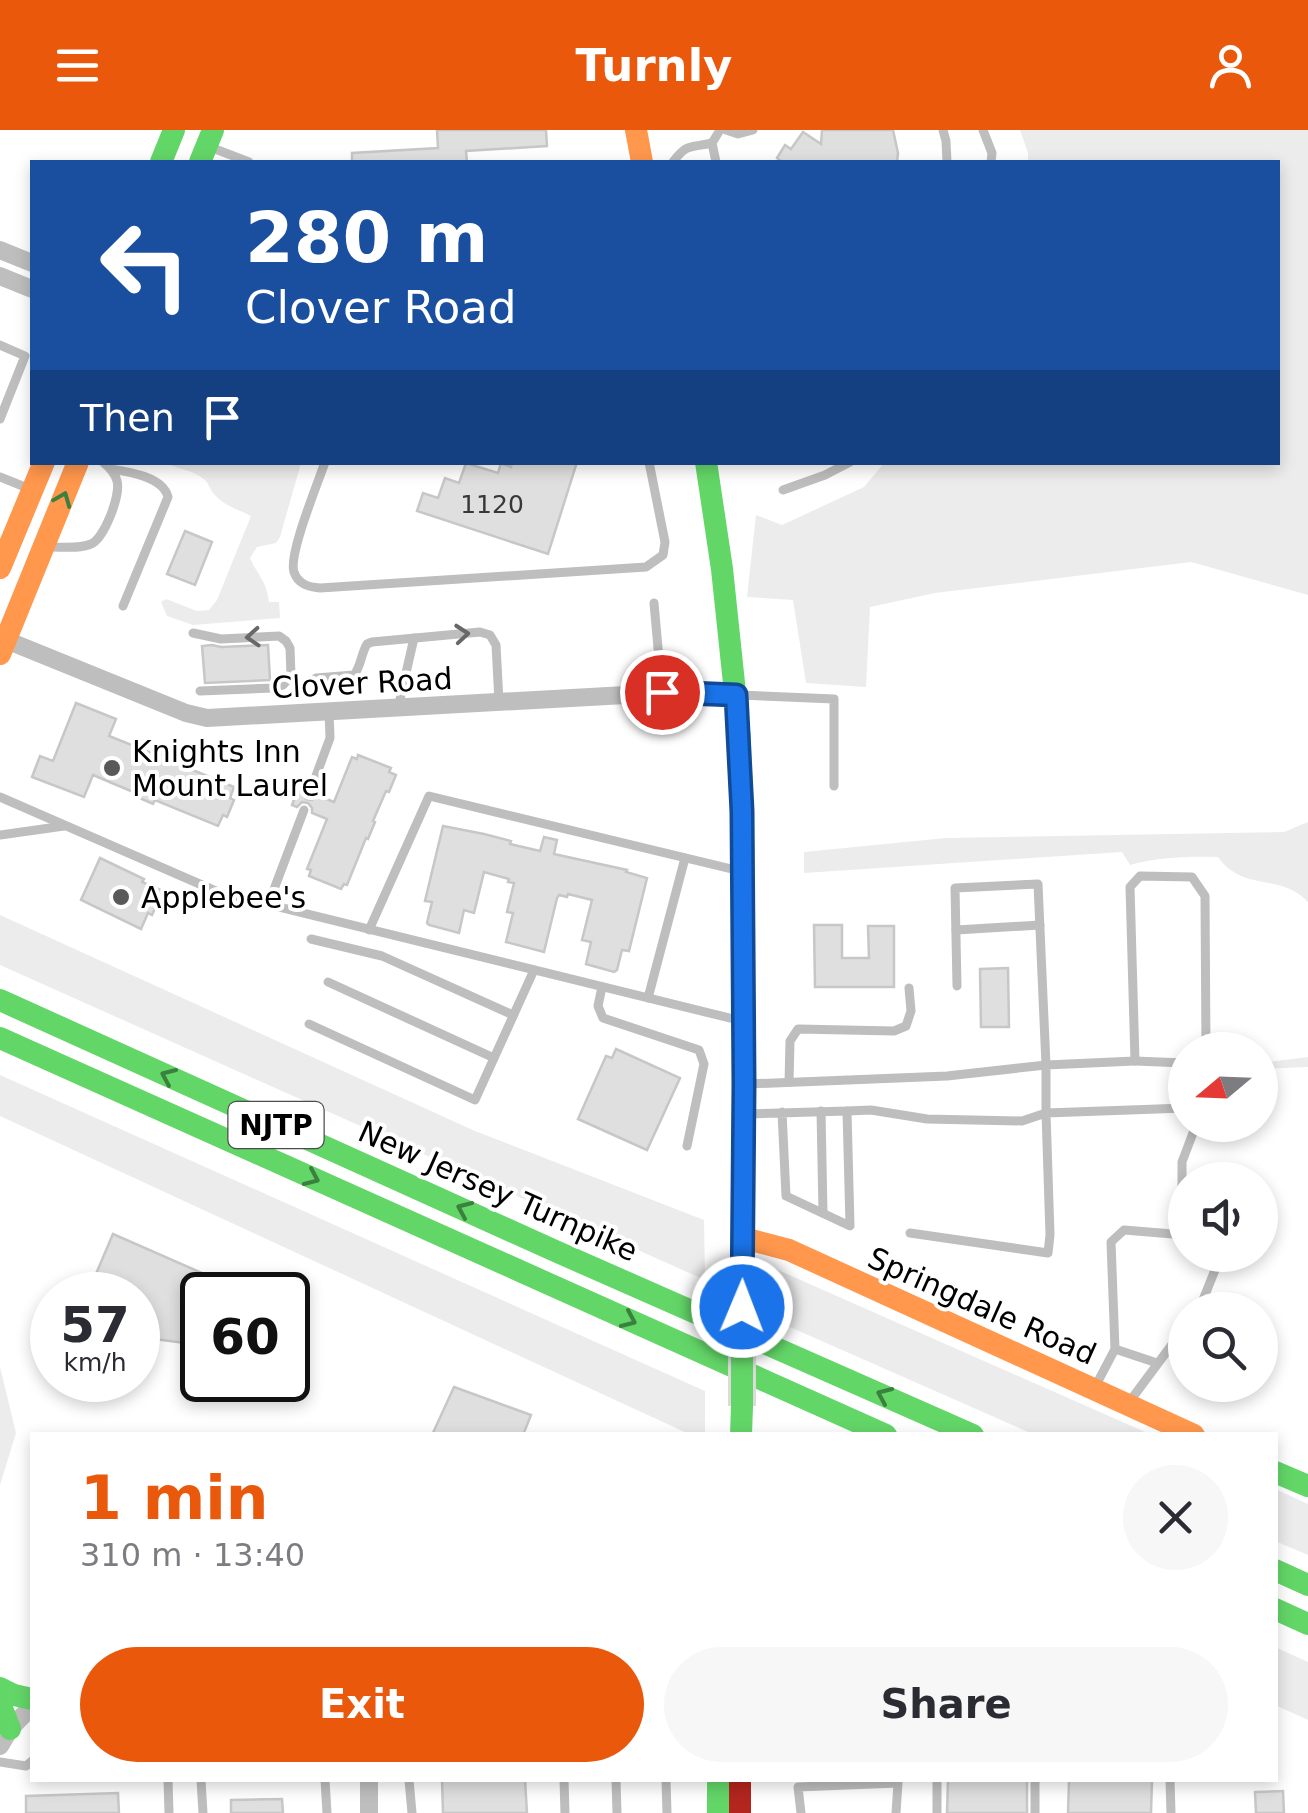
<!DOCTYPE html>
<html lang="en">
<head>
<meta charset="utf-8">
<style>
  :root { --surface:#fff; --page:#f7f7f7; --text:#2b2b33; --muted:#7c7c81; --accent:#ea580c }
  body { margin:0; font-family:"DejaVu Sans",sans-serif; background:var(--page); color:var(--text); height:100vh; display:flex; flex-direction:column; font-size:38px; white-space:nowrap }
  * { box-sizing:border-box; margin:0 }
  p { font-size:32px; color:var(--muted) }
  .icon { flex:none; width:55px; height:55px; fill:none; stroke:currentColor; stroke-width:2; stroke-linecap:round; stroke-linejoin:round }
  .map { position:relative; flex:1; overflow:hidden }
  .sheet { position:absolute; left:30px; top:1302px; width:1248px; height:350px; display:flex; flex-direction:column; background:var(--surface); border-radius:0px; box-shadow:0 5px 15px #0003 }
  .sheet>* { flex:none }
  .hud { position:absolute; left:30px; top:30px; width:1250px; height:305px; border-radius:0px; box-shadow:0 5px 15px #0003; background:#1a4fa0; color:#fff; overflow:hidden }
  .needle { width:65px; rotate:251deg }
  .controls { position:absolute; left:1168px; top:902px; display:grid; gap:20px }
  .controls a { display:grid; place-items:center; width:110px; height:110px; border-radius:50%; background:var(--surface); box-shadow:0 5px 15px #0003; font-size:50px }
  .speed { position:absolute; left:30px; top:1142px; display:flex; gap:20px; font-size:50px; font-weight:700; text-align:center }
  .speed>* { display:grid; place-content:center; width:130px; height:130px; border-radius:50%; background:var(--surface); box-shadow:0 5px 15px #0003; line-height:1 }
  .speed small { font-size:25px; font-weight:400 }
  .speed .limit { border:5px solid #111; border-radius:15px; background:#fff; color:#111 }
  .pin { position:absolute; display:grid; place-items:center; width:85px; height:85px; color:#fff; margin:-42px; border:5px solid #fff; border-radius:50%; box-shadow:0 2px 10px #0007 }
  .me { position:absolute; width:110px; margin:-55px; rotate:1deg; stroke-linejoin:round; filter:drop-shadow(0 0 8px #0008) }
  .turn { display:flex; align-items:center; gap:35px; height:210px; padding:0 50px; font-size:45px }
  .turn .icon { width:130px; height:130px; stroke-width:2.5 }
  .turn b { display:block; font-size:70px; line-height:85px }
  .then { display:flex; align-items:center; height:95px; padding:0 50px; background:#0003; gap:20px; font-size:38px }
  .round { display:grid; place-items:center; flex:none; width:105px; height:105px; border-radius:52px; background:var(--page) }
  .headline { display:flex; align-items:center; justify-content:space-between; height:170px; padding:0 50px }
  h1 { font-size:60px; font-weight:700; line-height:75px; color:var(--accent) }
  .primary-button { display:flex; gap:20px; margin-top:auto; padding:20px 50px }
  .primary-button a { flex:1; height:115px; border-radius:60px; background:var(--accent); color:#fff; font-size:40px; font-weight:700; line-height:115px; text-align:center }
  .primary-button a+a { background:var(--page); color:var(--text) }
  header { display:flex; justify-content:space-between; align-items:center; height:130px; padding:0 50px; background:var(--accent); color:#fff; font-size:45px; font-weight:700 }
  .map>svg:first-child { display:block }
  .green { fill:#ececec }
  .building { fill:#dfdfdf; stroke:#c7c7c7; stroke-width:2.5 }
  .lines { fill:none; stroke-linecap:round; stroke-linejoin:round }
  .lane { stroke:#bebebe; stroke-width:9 }
  .street { stroke:#bebebe; stroke-width:18 }
  .fast { stroke:#63d668; stroke-width:22 }
  .slow { stroke:#ff974d; stroke-width:22 }
  .jam { stroke:#b3261e; stroke-width:22 }
  .fast-bridge-casing { stroke:#dbdbdb; stroke-width:28; stroke-linecap:butt }
  .fast-bridge { stroke:#63d668; stroke-width:22 }
  .oneway { stroke:#3b803e }
  .oneway2 { stroke:#686868 }
  .route-casing { stroke:#114b97; stroke-width:25 }
  .route { stroke:#1a73e8; stroke-width:18 }
  .poi-dot { fill:#595959; stroke:#fff; stroke-width:4 }
  .labels { text-anchor:middle; dominant-baseline:central; stroke-width:8; stroke-linejoin:round; paint-order:stroke }
  .number-label { font-size:25px; fill:#383838 }
  .shield { fill:#fff; stroke:#4c4c4c; stroke-width:2.5 }
  .shield-label { font-size:28px; font-weight:bold; fill:#000 }
  .street-label { font-size:30px; fill:#000; stroke:#fff }
  .poi-label { font-size:30px; fill:#000; stroke:#fff; text-anchor:start }
</style>
</head>
<body>
<header><svg class="icon" aria-label="menu" viewBox="0 0 24 24"><path d="M4 6h16M4 12h16M4 18h16"/></svg>Turnly<svg class="icon" aria-label="person" viewBox="0 0 24 24"><circle cx="12" cy="8" r="4"/><path d="M4 21q1-7 8-7t8 7"/></svg></header>
<div class="map">
<svg width="1308" height="1683" viewBox="0 0 1308 1683">
  <rect width="100%" height="100%" fill="#fff"/>
  <g class="green">
    <path d="M1020 0H1308V465L1191 432 935 463 870 477 866 557 806 553 793 470 747 467 756 385 782 395 864 357 884 333 1278 332V32H1028V23Z"/>
    <path d="M166 333H301L280 407 276 413 257 417 250 428C259 448 266 450 269 472H279L280 488 193 495 167 486 161 472 166 469 197 481 209 480 217 470 251 386C239 380 223 375 214 364 210 360 209 354 205 350 194 340 177 339 166 333Z"/>
    <path d="M1308 692V772C1280 742 1244 763 1218 727 1187 726 1159 727 1130 735L1122 722 804 743V722L946 708 1284 702Z"/>
    <path d="M0 785 475 1001 704 1090 705 1150 0 835Z"/>
    <path d="M1308 927V937L1260 939 1261 933Z"/>
    <path d="M0 945 705 1261V1305H691L0 986Z"/>
    <path d="M762 1133 1152 1305H1035L758 1183Z"/>
    <path d="M0 1237 16 1303 0 1355Z"/>
    <path d="M1275 1359 1308 1374V1425L1275 1411Z"/>
    <path d="M1275 1517 1308 1532V1590L1275 1575Z"/>
  </g>
  <g class="building">
    <path d="M437 0H546L547 16 466 21 467 32H352V23L438 18Z"/>
    <path d="M822 0H893L898 23 897 32H782L777 28 785 15 791 19 803 2 821 14Z"/>
    <path d="M512 332H577L548 424 417 381 423 363 438 368 445 348 459 353 466 333 498 343 501 333 511 337Z"/>
    <path d="M185 401 212 412 195 455 167 444Z"/>
    <path d="M212 515 221 517 268 515 270 550 205 553 202 516Z"/>
    <path d="M76 573 116 589 109 606 154 624 155 622 172 628 171 631 234 657 230 668 234 670 227 687 223 685 218 696 155 670 153 674 137 667 138 664 93 645 84 667 32 647 40 626 53 631Z"/>
    <path d="M358 625 391 638 389 642 396 645 389 662 386 661 373 691 375 692 368 709 366 708 347 755 344 754 341 759 309 746 311 740 307 739 327 689 312 683V678L308 673 302 672 297 677 292 675 298 658 302 659V664L306 669 312 670 317 665 334 672 352 627 357 629Z"/>
    <path d="M443 696 484 704 511 711 510 714 540 721 544 707 557 710 554 724 627 740 626 742 647 748 629 821 622 820 617 840 614 842 586 834 591 812 582 810 592 770 568 764 567 767 559 765 557 768 544 822 506 812 513 783 507 782 514 753 508 752 509 749 484 742 474 783 464 780 459 803 429 795 427 793 432 772 425 771Z"/>
    <path d="M100 728 144 749 142 752 163 761 152 785 148 783 141 799 81 770Z"/>
    <path d="M814 795H842V828H869L868 796H894V857H815Z"/>
    <path d="M1008 838 1009 897H981L980 839Z"/>
    <path d="M616 919 680 948 647 1020 578 989 606 926 612 928Z"/>
    <path d="M113 1104 252 1165H202V1219L193 1214 154 1209 138 1201V1165H87Z"/>
    <path d="M454 1257 531 1285 523 1305H432Z"/>
    <path d="M442 1650H525L527 1683H443Z"/>
    <path d="M948 1650H1027V1683H947Z"/>
    <path d="M1069 1650H1152L1151 1683H1068Z"/>
    <path d="M1283 1661 1284 1683H1256L1255 1662Z"/>
    <path d="M118 1663 119 1683H26V1666Z"/>
    <path d="M282 1669 283 1683H231V1670Z"/>
  </g>
  <g class="lines">
    <g class="lane">
      <path d="M726 0 738 4 753 0"/>
      <path d="M943 0 946 11 947 32"/>
      <path d="M983 0 992 23 991 32"/>
      <path d="M210 17 249 32"/>
      <path d="M673 32C687 13 690 18 712 13"/>
      <path d="M716 32 712 13 720 0"/>
      <path d="M0 215 25 226 0 289"/>
      <path d="M325 332C318 353 288 425 294 442 298 454 308 457 320 458L646 437 663 425 665 412 649 332"/>
      <path d="M111 339C130 342 163 347 168 367L123 476"/>
      <path d="M0 347 30 359"/>
      <path d="M783 360 825 345 850 332"/>
      <path d="M51 417C64 417 79 419 91 414 104 409 121 365 117 351 115 343 109 337 103 332"/>
      <path d="M654 473 662 563"/>
      <path d="M193 503 221 509 279 506 286 511 290 518 291 546 283 555 273 558 200 561"/>
      <path d="M316 548 354 545C361 536 361 524 367 514L372 512 480 502 490 505 496 515 499 572"/>
      <path d="M739 565 834 569V656"/>
      <path d="M398 578 414 508"/>
      <path d="M310 662 330 608 329 582"/>
      <path d="M0 667 218 762 742 891"/>
      <path d="M0 705 64 696"/>
      <path d="M268 775 304 680"/>
      <path d="M369 800 429 666 740 741"/>
      <path d="M956 800 1040 795"/>
      <path d="M311 809 382 826 513 885"/>
      <path d="M328 852 494 928"/>
      <path d="M602 857 598 876 603 888 699 920 704 934 687 1016"/>
      <path d="M648 868 685 728"/>
      <path d="M309 894 475 970 534 840"/>
      <path d="M1135 931 1185 933"/>
      <path d="M789 952 790 911 798 899 894 901 906 896 911 881 909 858"/>
      <path d="M747 954 947 946 1046 935 1038 754 955 758 957 856"/>
      <path d="M821 981 823 1083"/>
      <path d="M847 981 871 980 927 989 1022 991 1046 983V935L1135 931 1130 757 1140 746 1192 747 1205 766 1206 920"/>
      <path d="M747 984 847 981 850 1096 786 1066 782 982"/>
      <path d="M910 1103 1048 1123 1050 1105 1046 983 1185 978"/>
      <path d="M1182 1105V1032L1196 995"/>
      <path d="M1199 1180 1221 1125"/>
      <path d="M1115 1219 1157 1233"/>
      <path d="M1095 1257 1115 1219 1111 1112 1124 1100 1185 1105"/>
      <path d="M1127 1275 1185 1197"/>
      <path d="M0 1632 26 1636 32 1631"/>
      <path d="M168 1650 169 1683"/>
      <path d="M201 1650 203 1683"/>
      <path d="M325 1650 327 1683"/>
      <path d="M409 1650 412 1683"/>
      <path d="M564 1650 565 1683"/>
      <path d="M616 1650 617 1683"/>
      <path d="M666 1650 667 1683"/>
      <path d="M937 1650V1683"/>
      <path d="M1170 1650 1171 1683"/>
      <path d="M801 1683 798 1657 898 1653 896 1683"/>
      <path d="M1035 1683V1650"/>
    </g>
    <g class="street">
      <path d="M0 120 32 133"/>
      <path d="M0 146 32 159"/>
      <path d="M6 510 186 583 207 588 662 563 736 565"/>
      <path d="M0 1616 10 1599 32 1576"/>
      <path d="M369 1650V1683"/>
    </g>
    <g class="fast">
      <path d="M161 32 174 0"/>
      <path d="M200 32 213 0"/>
      <path d="M706 332 722 439 740 610 744 946 742 1144"/>
      <path d="M0 870 553 1120 973 1305"/>
      <path d="M0 908 886 1305"/>
      <path d="M741 1305 742 1276"/>
      <path d="M1275 1342 1308 1356"/>
      <path d="M1275 1440 1308 1455"/>
      <path d="M1275 1479 1308 1494"/>
      <path d="M0 1558 14 1565 32 1569"/>
      <path d="M0 1573 10 1599"/>
      <path d="M718 1650V1683"/>
    </g>
    <g class="slow">
      <path d="M636 0 642 32"/>
      <path d="M0 438 44 332"/>
      <path d="M0 524 78 332"/>
      <path d="M743 1108 789 1120 1194 1305"/>
    </g>
    <path class="jam" d="M740 1650V1683"/>
    <g class="fast-bridge-casing">
      <path id="fast-bridge" d="M742 1144V1276"/>
    </g>
    <use href="#fast-bridge" class="fast-bridge"/>
  </g>
  <defs><path id="oneway-chevron" d="M-2-3.5L2.5 0L-2 3.5" fill="none" stroke-width="1.6" stroke-linecap="round" stroke-linejoin="round" transform="scale(2.5)"/></defs>
  <g class="oneway">
    <use href="#oneway-chevron" transform="translate(63 369) rotate(-68)"/>
    <use href="#oneway-chevron" transform="translate(168 946) rotate(-156)"/>
    <use href="#oneway-chevron" transform="translate(312 1048) rotate(24)"/>
    <use href="#oneway-chevron" transform="translate(464 1079) rotate(-156)"/>
    <use href="#oneway-chevron" transform="translate(629 1190) rotate(24)"/>
    <use href="#oneway-chevron" transform="translate(884 1265) rotate(-156)"/>
  </g>
  <g class="oneway2">
    <use href="#oneway-chevron" transform="translate(462 504) rotate(-5)"/>
    <use href="#oneway-chevron" transform="translate(253 507) rotate(176)"/>
  </g>
  <g class="lines">
    <g class="route-casing">
      <path id="route" d="M662 562 736 565 742 681 744 954 742 1177"/>
    </g>
    <use href="#route" class="route"/>
  </g>
  <g class="poi-dot">
    <circle cx="112" cy="638" r="10"/>
    <circle cx="121" cy="767" r="10"/>
  </g>
  <g class="labels">
    <g class="number-label">
      <text x="492" y="374">1120</text>
    </g>
    <rect class="shield" x="228.5" y="972" width="95" height="46" rx="8"/>
    <g class="shield-label">
      <text x="276" y="995">NJTP</text>
    </g>
    <g class="street-label">
      <text transform="translate(362 553) rotate(-3)">Clover Road</text>
      <text transform="translate(498 1061) rotate(24)">New Jersey Turnpike</text>
      <text transform="translate(982 1176) rotate(24)">Springdale Road</text>
    </g>
    <g class="poi-label">
      <text x="132" y="621">Knights Inn<tspan x="132" dy="34">Mount Laurel</tspan></text>
      <text x="141" y="767">Applebee's</text>
    </g>
  </g>
</svg>
<div class="controls">
<a><svg class="needle" viewBox="-14 -14 28 28"><path d="M0-13l5 13h-10z" fill="#e53935"/><path d="M0 13l5-13h-10z" fill="#7c7c81"/></svg></a>
<a><svg class="icon" aria-label="sound" viewBox="0 0 24 24"><path d="M4 9h4l5-4v14l-5-4H4zM17 9q2 3 0 6"/></svg></a>
<a><svg class="icon" aria-label="search" viewBox="0 0 24 24"><circle cx="10" cy="10" r="6"/><path d="M15 15l6 6"/></svg></a>
</div>
<div class="speed"><div>57<small>km/h</small></div><div class="limit">60</div></div>
<div class="pin" style="left:662px;top:562px;background:#d93025"><svg class="icon" aria-label="arrive" viewBox="0 0 24 24"><path d="M6 21V4h12l-3 4 3 4H6"/></svg></div>
<svg class="me" style="left:742px;top:1177px" viewBox="-20 -20 40 40"><circle r="17" fill="#1a73e8" stroke="#fff" stroke-width="3"/><path d="M0-11L8 9 0 5-8 9z" fill="#fff"/></svg>
<div class="hud">
<div class="turn"><svg class="icon" aria-label="left" viewBox="0 0 24 24"><path d="M17 20v-9H6M10 6l-5 5 5 5"/></svg><div><b>280 m</b>Clover Road</div></div>
<div class="then">Then<svg class="icon" aria-label="arrive" viewBox="0 0 24 24"><path d="M6 21V4h12l-3 4 3 4H6"/></svg></div>
</div>
<section class="sheet">
<div class="headline"><div><h1>1 min</h1><p>310 m · 13:40</p></div><a class="round"><svg class="icon" aria-label="close" viewBox="0 0 24 24"><path d="M6 6l12 12M18 6L6 18"/></svg></a></div>
<div class="primary-button"><a>Exit</a><a>Share</a></div>
</section>
</div>
</body>
</html>
